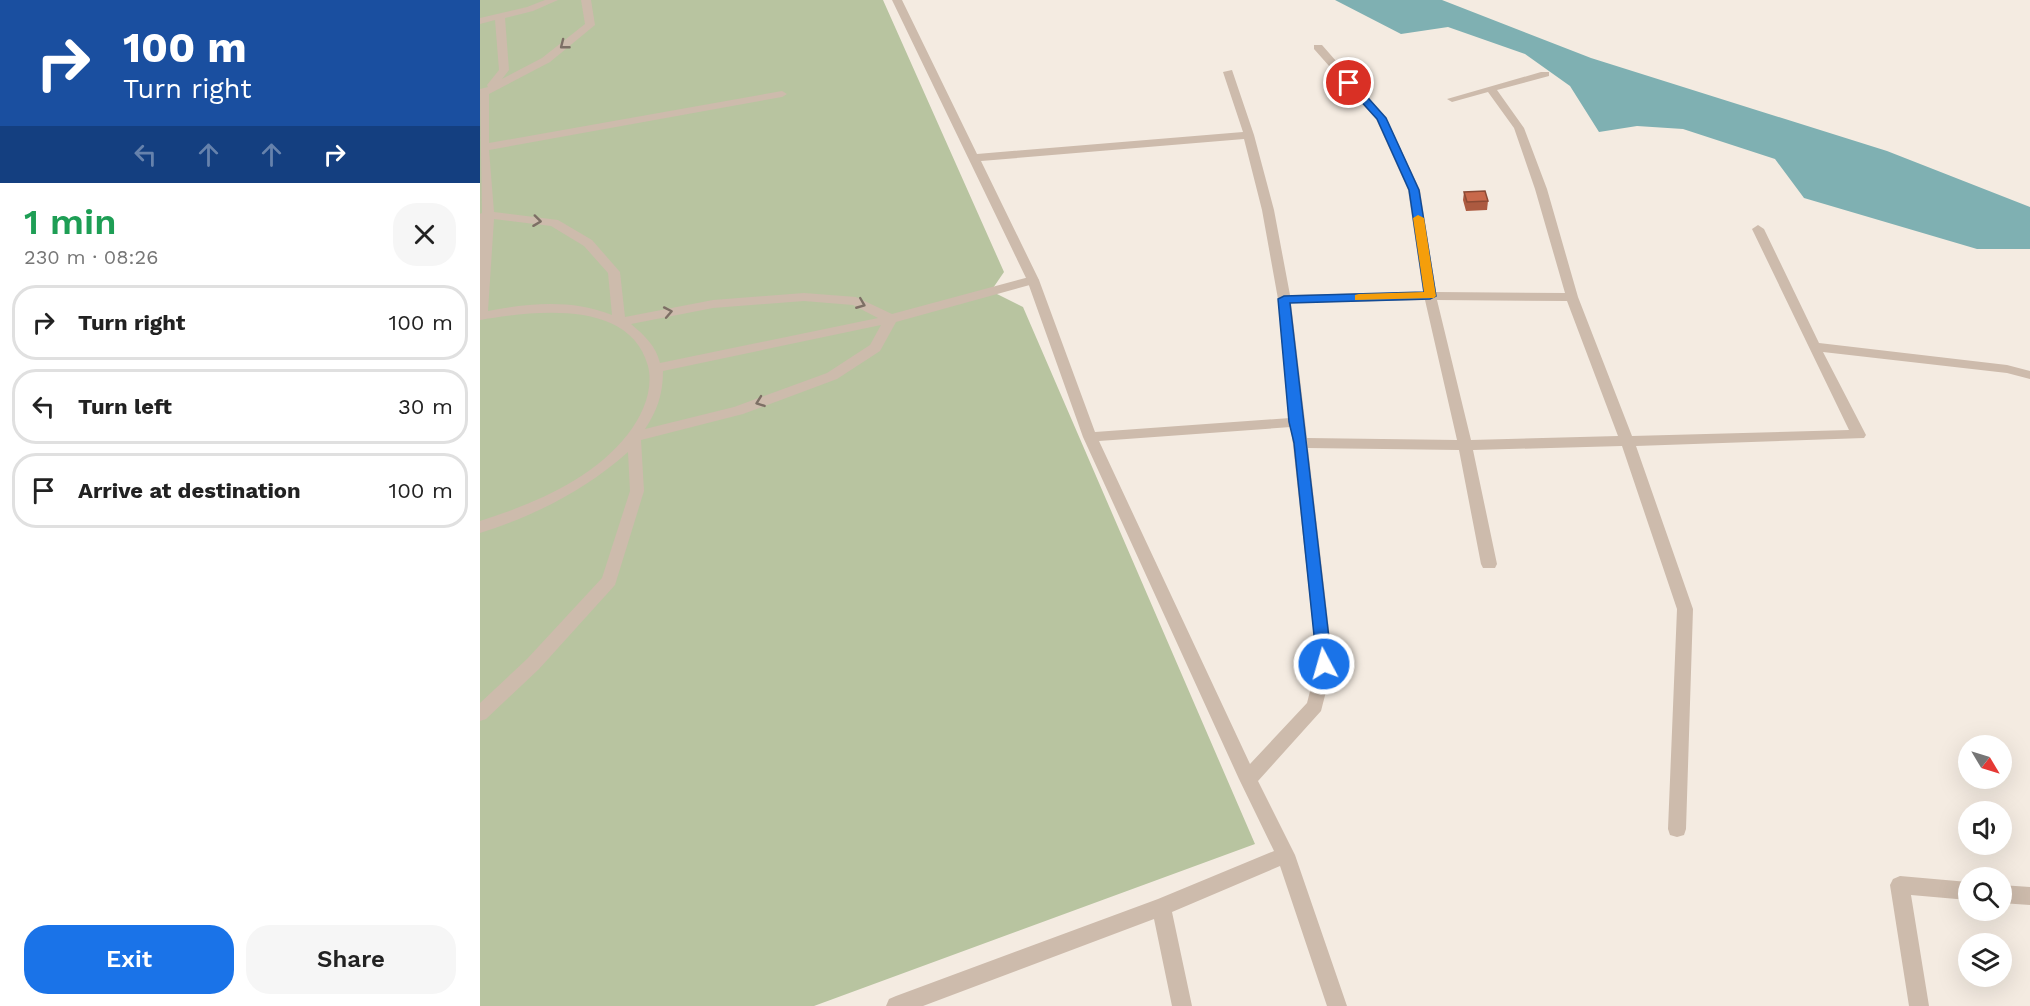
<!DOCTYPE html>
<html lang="en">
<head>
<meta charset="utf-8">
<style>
  :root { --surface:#fff; --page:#f6f6f6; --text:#222; --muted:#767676; --line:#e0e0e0; --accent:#1a73e8 }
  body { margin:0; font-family:"Work Sans",sans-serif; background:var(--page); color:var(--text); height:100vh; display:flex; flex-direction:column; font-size:22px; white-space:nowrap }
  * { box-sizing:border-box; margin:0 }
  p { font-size:20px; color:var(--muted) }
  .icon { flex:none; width:33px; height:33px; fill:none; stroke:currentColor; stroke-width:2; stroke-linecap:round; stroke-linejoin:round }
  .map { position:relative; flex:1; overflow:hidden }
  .details { display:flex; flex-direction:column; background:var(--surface); width:480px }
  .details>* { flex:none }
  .banner { background:#1a4fa0; color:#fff; overflow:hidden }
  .needle { width:39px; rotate:128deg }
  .fabs { position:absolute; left:1478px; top:735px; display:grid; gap:12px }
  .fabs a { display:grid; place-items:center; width:54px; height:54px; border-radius:50%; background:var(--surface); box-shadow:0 6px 24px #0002; font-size:30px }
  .pin { position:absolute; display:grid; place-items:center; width:51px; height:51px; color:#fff; margin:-26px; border:3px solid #fff; border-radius:50%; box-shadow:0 2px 6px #0007 }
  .me { position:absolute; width:66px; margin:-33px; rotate:354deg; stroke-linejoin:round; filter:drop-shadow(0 0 4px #0008) }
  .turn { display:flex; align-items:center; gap:21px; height:126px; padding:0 24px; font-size:27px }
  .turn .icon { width:78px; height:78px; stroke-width:2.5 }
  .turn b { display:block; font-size:42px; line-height:51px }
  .lanes { display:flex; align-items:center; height:57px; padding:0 24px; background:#0003; justify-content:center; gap:30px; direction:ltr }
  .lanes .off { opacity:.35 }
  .round { display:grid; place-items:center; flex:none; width:63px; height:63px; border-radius:24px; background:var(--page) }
  .summary { display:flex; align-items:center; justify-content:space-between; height:102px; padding:0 24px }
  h1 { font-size:36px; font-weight:600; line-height:45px; color:#1e9e55 }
  .primary-button { display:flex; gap:12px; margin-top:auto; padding:12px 24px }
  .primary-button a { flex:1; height:69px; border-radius:24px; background:var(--accent); color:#fff; font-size:24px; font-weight:600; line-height:69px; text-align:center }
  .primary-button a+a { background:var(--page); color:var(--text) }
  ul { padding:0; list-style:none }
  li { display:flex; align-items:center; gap:18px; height:75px; margin:0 12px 9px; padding:0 12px; border:3px solid var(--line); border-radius:24px }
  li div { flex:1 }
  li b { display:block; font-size:22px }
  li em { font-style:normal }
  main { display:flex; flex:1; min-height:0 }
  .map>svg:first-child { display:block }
  .green { fill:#b8c4a0 }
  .water { fill:#7fb0b2 }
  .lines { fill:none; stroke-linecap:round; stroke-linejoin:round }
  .service { fill:#cdbbac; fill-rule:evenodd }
  .minor { fill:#cdbbac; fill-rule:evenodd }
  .wall { fill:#ac5a40 }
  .building { fill:#c8694b; stroke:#8c4a34; stroke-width:1.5 }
  .oneway { stroke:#7d6f65 }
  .route { fill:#1a73e8; stroke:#114b97; stroke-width:1.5 }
  .slow { fill:#f59e0b }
</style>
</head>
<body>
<main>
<section class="details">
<div class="banner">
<div class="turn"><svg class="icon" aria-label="right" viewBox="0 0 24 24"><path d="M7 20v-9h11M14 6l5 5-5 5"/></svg><div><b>100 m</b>Turn right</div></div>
<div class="lanes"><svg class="icon off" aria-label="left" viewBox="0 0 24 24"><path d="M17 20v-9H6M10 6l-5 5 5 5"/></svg><svg class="icon off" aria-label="ahead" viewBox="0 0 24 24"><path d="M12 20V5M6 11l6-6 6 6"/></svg><svg class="icon off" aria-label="ahead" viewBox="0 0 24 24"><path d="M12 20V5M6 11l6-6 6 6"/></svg><svg class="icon" aria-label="right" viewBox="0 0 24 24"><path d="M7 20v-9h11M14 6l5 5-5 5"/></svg></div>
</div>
<div class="summary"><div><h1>1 min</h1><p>230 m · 08:26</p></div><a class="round"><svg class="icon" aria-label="close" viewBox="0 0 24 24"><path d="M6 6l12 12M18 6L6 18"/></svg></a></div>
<ul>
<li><svg class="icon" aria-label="right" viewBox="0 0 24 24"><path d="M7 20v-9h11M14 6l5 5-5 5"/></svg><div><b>Turn right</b></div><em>100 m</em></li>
<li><svg class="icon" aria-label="left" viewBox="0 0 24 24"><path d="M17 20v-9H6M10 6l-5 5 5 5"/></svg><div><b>Turn left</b></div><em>30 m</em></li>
<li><svg class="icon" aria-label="arrive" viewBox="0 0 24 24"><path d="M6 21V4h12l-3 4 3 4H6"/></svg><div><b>Arrive at destination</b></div><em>100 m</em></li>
</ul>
<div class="primary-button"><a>Exit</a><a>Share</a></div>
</section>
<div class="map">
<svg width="1550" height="1006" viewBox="0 0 1550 1006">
  <rect width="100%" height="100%" fill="#f4ebe1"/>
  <path class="green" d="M0 0H403L524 272 511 291 543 307 775 844 334 1006H0Z"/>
  <path class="water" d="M855 0H962L1111 58 1407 151 1550 207V249H1497L1324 198 1295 159 1203 129 1157 126 1119 132 1090 86 1045 54 968 27 921 34Z"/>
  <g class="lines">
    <path class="service" d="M65 0H78L53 11 25 18 29 70 22 79 62 58 105 24 101 0H111L115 25 70 62 9 94V143L302 91 307 94 302 97 9 150 14 212 78 220 112 240 140 272 145 317 233 300 324 293 376 297 412 314 553 276 559 280 557 283 416 322 400 351 357 379 263 414 161 440 164 491 135 585 59 669 6 719 0 721V703L47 659 122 578 150 491 148 452C104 491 56 515 0 533V521C53 504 112 480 148 434 162 416 174 390 168 366 150 298 52 311 0 320V214L2 213 0 89 8 87 7 85 19 70 15 20 0 24V18L47 7ZM14 219 71 226 104 246 128 273 132 315C92 299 49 303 8 311ZM324 301 373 305 398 318 180 363C176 346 164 335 151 324L233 308ZM401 325 390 345 347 373 254 407 165 429C177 411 183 394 183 371Z"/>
    <g class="minor">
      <path d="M412 0H422L497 154 763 132 743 72 752 70 774 135 794 210 810 295 943 292 928 190 896 119 834 49V45H842L906 118 940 190 956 292 1085 293 1055 189 1034 128 1008 92 972 102 967 99 1061 72H1069V76L1017 90 1044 128 1067 189 1098 297 1152 436 1369 430 1272 229 1278 225 1284 229 1339 343 1527 365 1550 371V379L1527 373 1343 352 1386 435 1384 438 1156 446 1213 609 1206 829 1204 835 1197 837 1190 835 1188 829 1197 609 1142 446 993 450 1017 564 1015 568H1003L1001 564 979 450 828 448 853 664 841 711 778 781 815 855 867 1006H847L800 866 692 912 712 1006H692L674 919 443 1006H406L409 999 416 996 678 899 794 851 759 779 603 437 547 280ZM764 139 782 210 798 299 810 418 615 432 559 280 501 161ZM945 300 977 440 827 438 811 303ZM957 300 1087 301 1138 436 991 440ZM811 427 837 664 827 703 770 764 619 441Z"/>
      <path d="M1420 876 1488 882V900L1431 895 1449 1006H1429L1410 885 1413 879Z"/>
      <path d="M1521 885 1550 887V905L1521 903Z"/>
    </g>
  </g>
  <path class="wall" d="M984 192 1008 201 1007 210 986 211 983 200Z"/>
  <path class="building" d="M1005 191 1008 201 987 202 984 192Z"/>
  <defs><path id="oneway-chevron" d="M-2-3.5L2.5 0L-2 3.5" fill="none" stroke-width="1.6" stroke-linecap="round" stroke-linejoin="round" transform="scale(1.5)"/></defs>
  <g class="oneway">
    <use href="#oneway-chevron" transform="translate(84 45) rotate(142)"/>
    <use href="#oneway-chevron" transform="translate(57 221) rotate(7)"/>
    <use href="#oneway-chevron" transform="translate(381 304) rotate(22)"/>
    <use href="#oneway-chevron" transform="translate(188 312) rotate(-11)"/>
    <use href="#oneway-chevron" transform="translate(280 402) rotate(160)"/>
  </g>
  <path class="route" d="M866 81H873L906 118 939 190 956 296 950 299 810 303 852 664 850 668 844 670 839 668 837 664 814 443 809 422 798 299 804 296 944 292 929 190 897 119 866 85Z"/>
  <path class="slow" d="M938 215 944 218 956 296 954 298 875 300V295L879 294 944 292 933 218Z"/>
</svg>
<div class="fabs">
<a><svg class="needle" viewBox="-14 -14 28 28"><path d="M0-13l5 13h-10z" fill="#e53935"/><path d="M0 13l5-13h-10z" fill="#767676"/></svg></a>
<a><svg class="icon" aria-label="sound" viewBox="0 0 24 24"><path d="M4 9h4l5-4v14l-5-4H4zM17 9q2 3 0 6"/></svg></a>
<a><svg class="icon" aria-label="search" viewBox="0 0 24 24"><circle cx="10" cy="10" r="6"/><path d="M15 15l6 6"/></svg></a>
<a><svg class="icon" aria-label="layers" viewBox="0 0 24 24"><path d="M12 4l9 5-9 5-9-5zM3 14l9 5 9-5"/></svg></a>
</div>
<div class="pin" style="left:869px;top:83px;background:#d93025"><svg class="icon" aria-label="arrive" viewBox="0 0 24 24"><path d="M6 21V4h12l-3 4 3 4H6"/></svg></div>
<svg class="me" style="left:844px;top:664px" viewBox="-20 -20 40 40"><circle r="17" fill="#1a73e8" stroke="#fff" stroke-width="3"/><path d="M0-11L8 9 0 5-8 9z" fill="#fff"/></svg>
</div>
</main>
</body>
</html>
